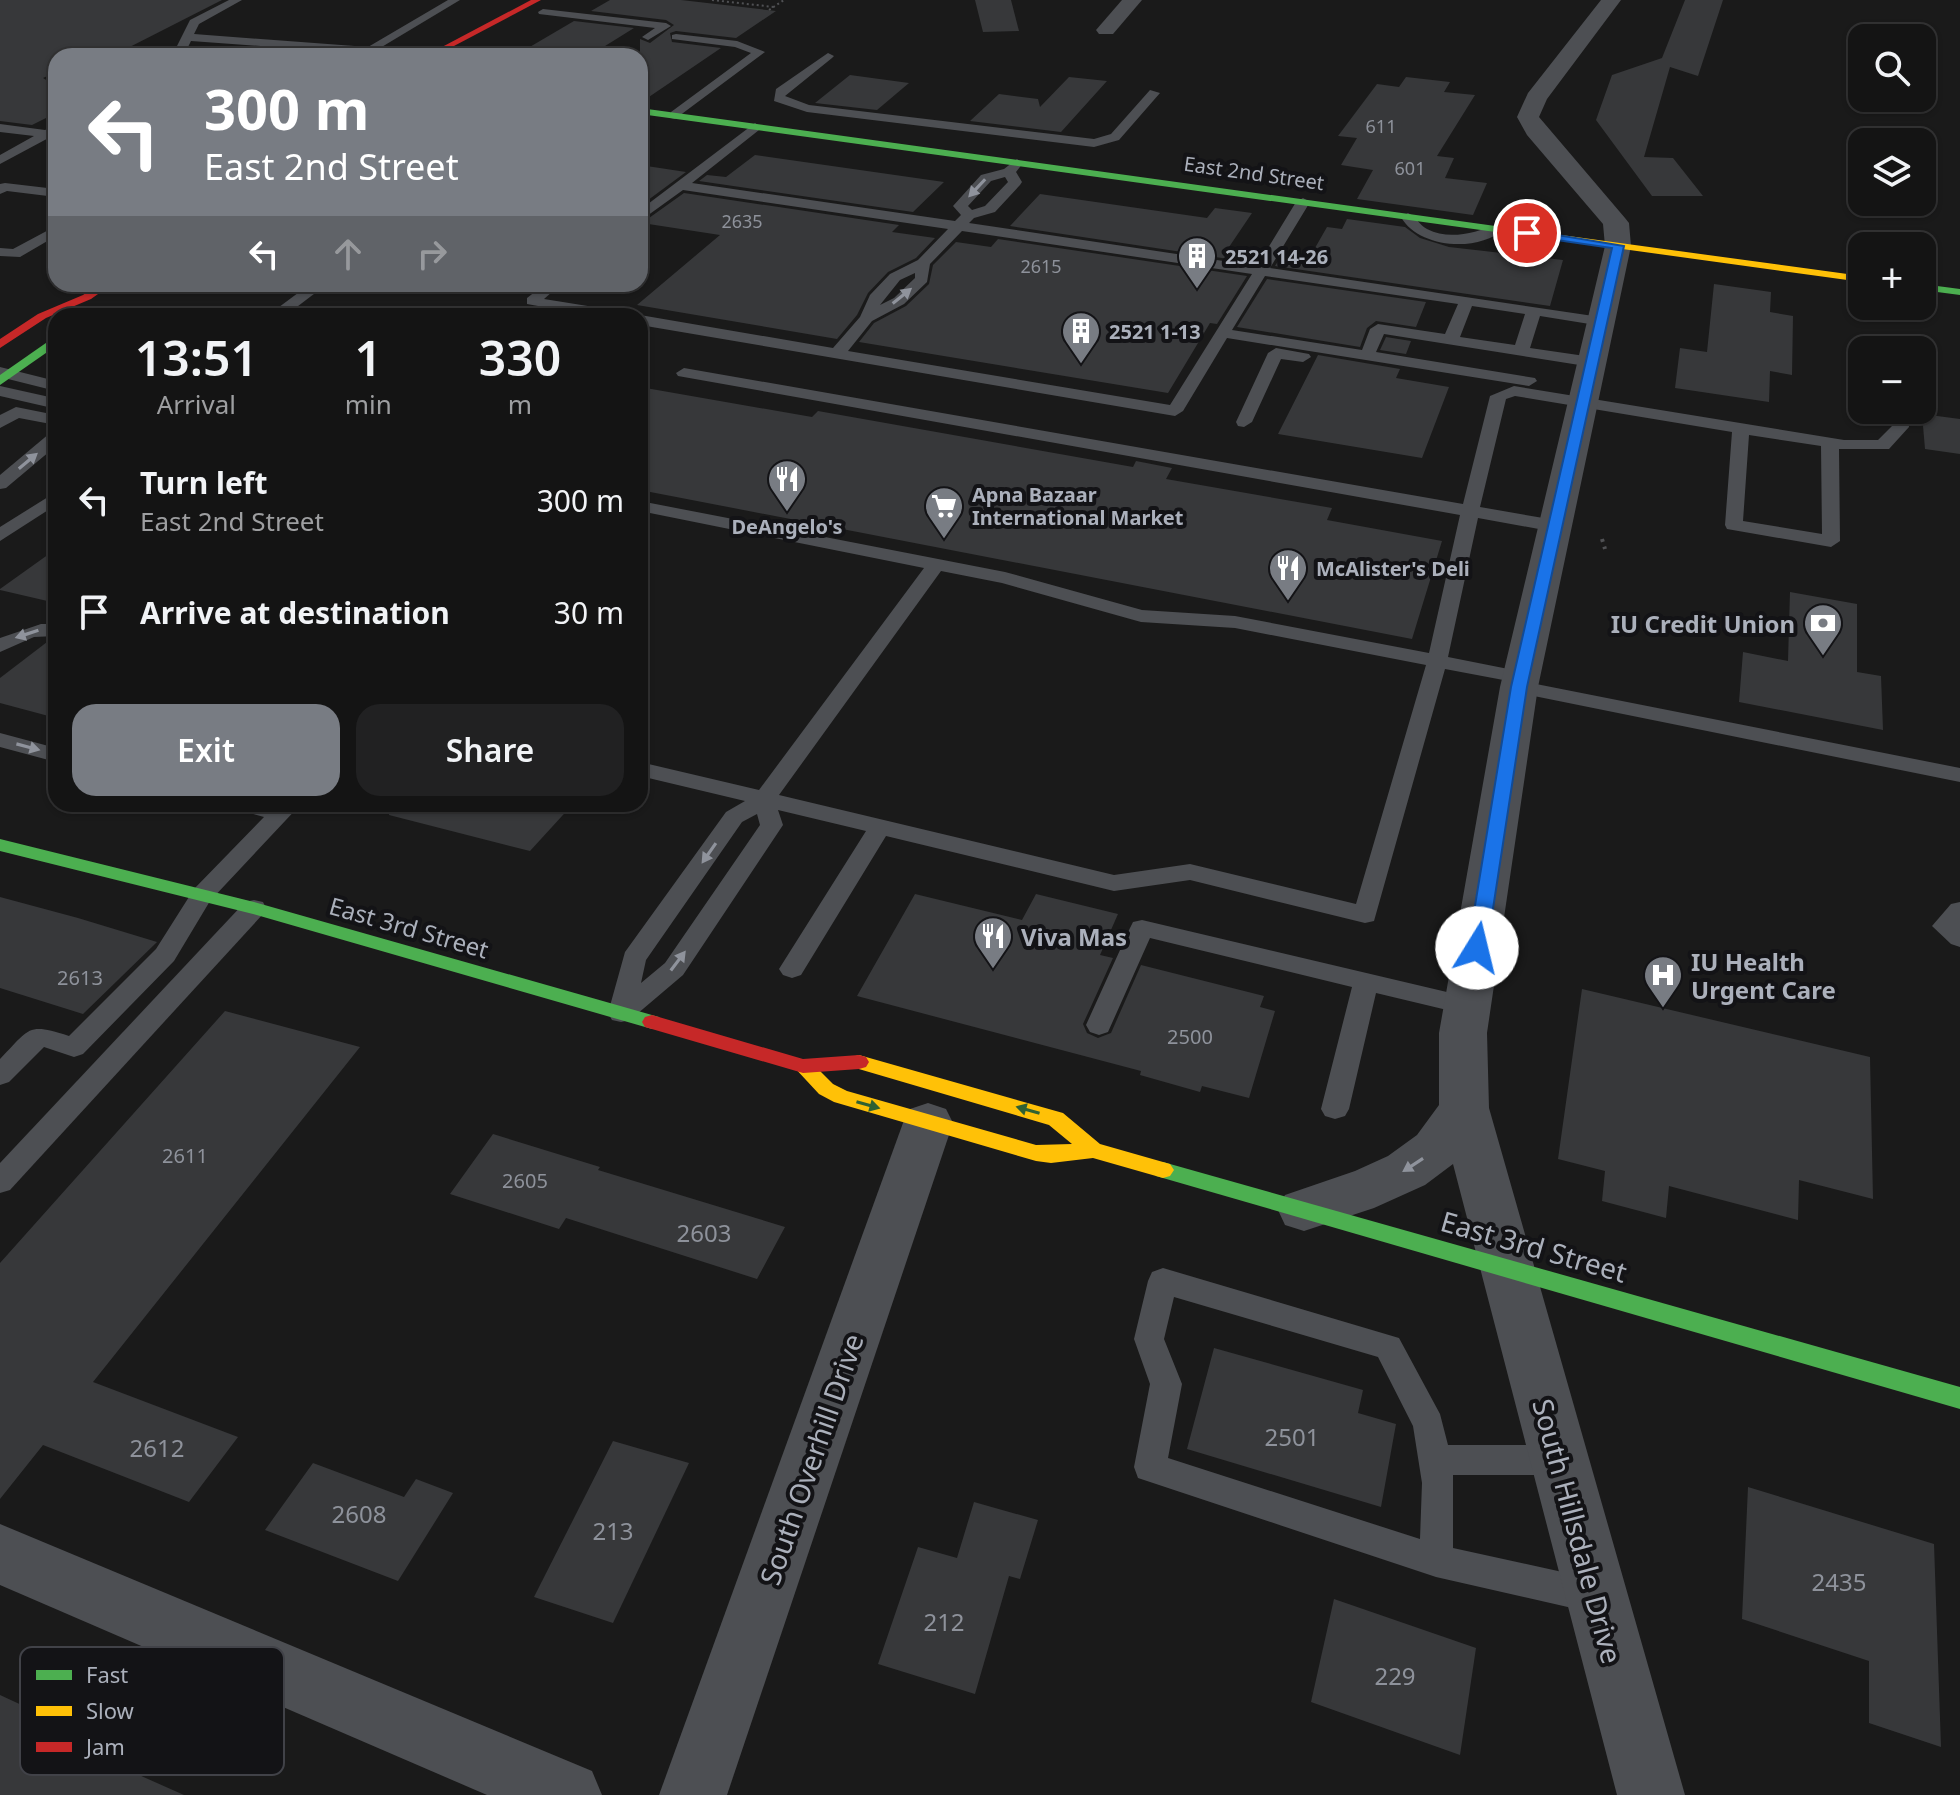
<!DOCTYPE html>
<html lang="en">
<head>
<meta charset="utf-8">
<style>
  :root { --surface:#141414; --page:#212122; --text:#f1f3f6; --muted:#9d9ea0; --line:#333334; --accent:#787c83 }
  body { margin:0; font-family:"Noto Sans",sans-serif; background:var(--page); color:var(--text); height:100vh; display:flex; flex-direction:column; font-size:30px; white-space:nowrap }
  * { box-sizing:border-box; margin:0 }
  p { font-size:26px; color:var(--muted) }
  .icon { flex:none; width:44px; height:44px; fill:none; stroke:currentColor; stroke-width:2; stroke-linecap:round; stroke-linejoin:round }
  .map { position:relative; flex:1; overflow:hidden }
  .side { position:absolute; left:48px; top:308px; width:600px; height:504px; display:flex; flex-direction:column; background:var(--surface); border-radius:24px; box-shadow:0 2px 6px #0004,0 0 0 2px var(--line) }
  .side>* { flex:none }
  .guide { position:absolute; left:48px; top:48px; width:600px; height:244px; border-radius:24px; box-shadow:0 2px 6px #0004,0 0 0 2px var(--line); background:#787c83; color:#fff; overflow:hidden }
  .fabs { position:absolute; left:1848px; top:24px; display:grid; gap:16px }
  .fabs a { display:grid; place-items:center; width:88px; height:88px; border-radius:16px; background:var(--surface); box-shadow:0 2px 6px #0004,0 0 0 2px var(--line); font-size:40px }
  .pin { position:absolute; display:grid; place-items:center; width:68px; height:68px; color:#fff; margin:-34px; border:4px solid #fff; border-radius:50%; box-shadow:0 2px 8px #0007 }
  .me { position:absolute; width:88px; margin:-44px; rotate:9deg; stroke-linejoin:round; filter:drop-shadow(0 0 6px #0008) }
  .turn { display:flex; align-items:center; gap:28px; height:168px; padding:0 24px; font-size:36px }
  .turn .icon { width:104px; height:104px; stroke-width:2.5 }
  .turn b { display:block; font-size:56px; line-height:68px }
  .lanes { display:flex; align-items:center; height:76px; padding:0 24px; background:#0003; justify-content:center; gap:40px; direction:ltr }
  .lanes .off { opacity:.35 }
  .eta { display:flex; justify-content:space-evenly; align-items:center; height:136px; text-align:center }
  .eta b { font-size:48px; font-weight:600; line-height:56px }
  .action { display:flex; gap:16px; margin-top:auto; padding:16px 24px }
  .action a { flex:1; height:92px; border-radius:24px; background:var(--accent); color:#fff; font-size:32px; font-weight:600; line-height:92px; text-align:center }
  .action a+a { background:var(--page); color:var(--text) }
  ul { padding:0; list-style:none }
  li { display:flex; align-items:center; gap:24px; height:112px; padding:0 24px }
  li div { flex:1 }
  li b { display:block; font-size:30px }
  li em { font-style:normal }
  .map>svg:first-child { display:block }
  .building { fill:#37383a }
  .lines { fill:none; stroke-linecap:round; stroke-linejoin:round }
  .path-far1 { stroke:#505154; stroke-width:2; stroke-dasharray:2 3; stroke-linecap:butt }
  .path { stroke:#505154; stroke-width:4; stroke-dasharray:3 5; stroke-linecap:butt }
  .lane { fill:#4d4f53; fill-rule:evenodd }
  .street { fill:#4d4f53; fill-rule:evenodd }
  .fast { fill:#4caf50; fill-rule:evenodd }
  .slow { fill:#ffc107; fill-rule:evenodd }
  .jam { fill:#c62828; fill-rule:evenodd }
  .oneway { fill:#8f939c }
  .oneway2 { fill:#306133 }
  .route { fill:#1a73e8; stroke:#114b97; stroke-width:2 }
  .labels { text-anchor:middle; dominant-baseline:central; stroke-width:8; stroke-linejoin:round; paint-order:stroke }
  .far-number-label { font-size:18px; fill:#8e929b }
  .far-street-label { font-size:20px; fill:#abb0bb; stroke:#131316 }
  .far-poi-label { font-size:20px; font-weight:bold; fill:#abb0bb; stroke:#131316; text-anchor:start }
  .number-label { font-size:20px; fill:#8e929b }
  .poi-label { font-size:24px; font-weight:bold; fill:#abb0bb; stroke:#131316; text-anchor:start }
  .street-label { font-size:24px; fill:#abb0bb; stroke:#131316 }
  .near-number-label { font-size:24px; fill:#8e929b }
  .near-street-label { font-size:28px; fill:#abb0bb; stroke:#131316 }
  .key { fill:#131316; stroke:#414248; stroke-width:2 }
  .key-label { font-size:22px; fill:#abb0bb }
</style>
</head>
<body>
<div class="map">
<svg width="1960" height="1795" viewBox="0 0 1960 1795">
  <rect width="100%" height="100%" fill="#1a1a1a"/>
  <g class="building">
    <path d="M0 0H222L112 56H56V72L43 78 56 86V113L32 125 0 121Z"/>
    <path d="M610 0H681L776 11 736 38 676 31 670 33 672 42 721 48 643 101H640V39L650 43 674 25 666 20 591 11Z"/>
    <path d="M975 0H1011L1019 31 983 32Z"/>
    <path d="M1685 0H1723L1698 76 1670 67 1644 157 1673 158 1703 196H1652L1596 120 1612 75 1662 58Z"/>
    <path d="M574 21 634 28 589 56 528 48Z"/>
    <path d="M850 75 909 83 877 110 815 103Z"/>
    <path d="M1069 77 1107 81 1061 132 970 121 999 94 1038 99 1040 107Z"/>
    <path d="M1406 77 1450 82 1444 92 1475 95 1437 156 1454 158 1445 178 1487 183 1473 215 1357 199 1373 170 1341 165 1357 138 1338 136 1377 84 1399 87Z"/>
    <path d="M755 155 944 182 913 212 699 181 707 175 726 177Z"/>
    <path d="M640 165 686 172 640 206Z"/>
    <path d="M684 193 899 225 892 232 935 238 916 258 888 272 868 293 857 315 837 339 637 305 720 235 642 223Z"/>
    <path d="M1040 194 1207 218 1215 208 1252 213 1227 250 1260 255 1255 263 1010 226Z"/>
    <path d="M1347 219 1405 227 1420 238 1449 247 1563 260 1550 306 1275 266 1280 258 1307 262 1327 227 1342 229Z"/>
    <path d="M998 239 1247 276 1217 324 1210 323 1168 393 859 342 874 323 906 306 929 284 933 265 956 242 991 247Z"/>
    <path d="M1267 279 1426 302 1416 327 1376 321 1367 328 1360 347 1237 327Z"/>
    <path d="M1714 284 1771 292 1770 312 1793 316 1792 375 1770 371 1769 402 1675 388 1680 348 1707 352Z"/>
    <path d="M1386 337 1411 341 1406 354 1380 350Z"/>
    <path d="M1318 355 1400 369 1396 378 1449 387 1422 458 1278 434Z"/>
    <path d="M640 387 812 417 818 411 1133 467 1136 461 1172 468 1166 479 1332 508 1327 520 1442 541 1412 639 640 490Z"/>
    <path d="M1922 414 1960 419V454L1925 449Z"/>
    <path d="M56 549V603L0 590V589Z"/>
    <path d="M1790 592 1857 604V672L1881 676 1883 730 1739 702 1743 652 1788 661Z"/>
    <path d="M51 639H56V718L0 703V678Z"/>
    <path d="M390 804H573L530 851 389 815Z"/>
    <path d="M915 894 1022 920 1036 894 1118 914 1100 955 1113 958 1083 1024 1087 1033 1098 1038 1111 1033 1141 965 1264 996 1260 1007 1275 1011 1249 1098 1202 1086 1200 1092 1140 1075 1141 1071 857 996Z"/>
    <path d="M0 897 78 918 157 942 83 1014 0 988Z"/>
    <path d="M1582 989 1870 1057 1873 1199 1799 1180 1798 1220 1669 1186 1666 1218 1602 1201 1605 1171 1558 1159Z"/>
    <path d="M225 1011 360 1047 93 1382 238 1437 189 1502 43 1445 0 1499V1263Z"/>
    <path d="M493 1134 600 1167 598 1170 785 1227 757 1279 566 1218 559 1229 450 1194Z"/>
    <path d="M1214 1348 1363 1390 1358 1413 1396 1424 1381 1507 1187 1449Z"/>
    <path d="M613 1441 689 1463 613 1623 534 1597Z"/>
    <path d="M313 1463 404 1497 416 1479 453 1493 398 1581 265 1530Z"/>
    <path d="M1748 1487 1934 1544 1941 1747 1869 1723V1661L1742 1619Z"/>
    <path d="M974 1502 1038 1520 1020 1579 1009 1576 975 1694 878 1664 918 1547 957 1558Z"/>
    <path d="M1334 1599 1476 1648 1460 1755 1311 1702Z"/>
    <path d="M0 1695 121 1751 112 1763 184 1795H0Z"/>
  </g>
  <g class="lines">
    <g class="path-far1">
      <path d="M712 0 774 7"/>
      <path d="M769 10 784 0"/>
    </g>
    <path class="path" d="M1602 539 1605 549"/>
    <g class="lane">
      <path d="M229 0H242L199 24 194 34 368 47 448 0H460L370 54 191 41 186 51 210 56H168L174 52 190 20Z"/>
      <path d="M543 9 666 23 671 26 648 40 642 37 655 28 539 14 538 12Z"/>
      <path d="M676 34 737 41 765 52 675 119 671 118V112L751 53 735 47 672 39V35Z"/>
      <path d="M828 53 834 56 832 58 785 96 809 105 1094 139 1111 134 1150 90 1160 93 1119 140 1094 147 807 112 774 101 776 89Z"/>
      <path d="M52 75H56V83L46 79Z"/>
      <path d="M755 123 761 127 759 130 692 183 955 221 961 215 953 206 981 175 1004 169 1017 159 1023 163 1016 172 1022 182 1020 185 995 212 974 218 969 223 1257 266 1296 202 1303 198 1310 202 1270 268 1607 318 1610 321 1602 326 1540 316 1530 348 1592 357 1600 362 1592 367 1384 334 1376 352 1535 378 1537 381 1529 386 1227 338 1183 411 1175 416 640 325 638 316 640 315 833 348 860 317 870 295 890 274 918 260 948 229 683 190 640 221V210ZM1005 177 1008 182 985 206 972 210 968 206 991 181ZM962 231 1252 274 1170 405 848 351 872 321 904 304 927 282 930 264ZM915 273V278L894 298 880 305 900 280ZM1265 276 1458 304 1445 334 1378 324 1370 329 1362 350 1232 330ZM1472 306 1525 314 1515 345 1460 337Z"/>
      <path d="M0 124 45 130 56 125V134L0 164V155L34 136 0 132Z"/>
      <path d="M5 183 56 189V197L7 191 0 194V184Z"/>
      <path d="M1408 213C1416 216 1419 225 1427 229 1450 241 1475 232 1497 225L1504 229C1478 253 1418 248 1401 217Z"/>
      <path d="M56 226V236L20 257 0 256V248L13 249Z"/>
      <path d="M310 284H327L285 316H267Z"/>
      <path d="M545 284H561L544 299 619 311 627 316H593L527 304V298Z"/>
      <path d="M1276 348 1309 354 1311 357 1303 362 1281 359 1252 422 1244 427 1238 426 1236 422 1268 353Z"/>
      <path d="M0 367 56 381V391L0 377Z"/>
      <path d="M684 368 1463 504 1490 396 1514 386 1844 440H1878L1892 426V410H1908L1909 427 1889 449H1839L1840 541 1831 547 1727 529 1725 525 1732 432 1515 396 1506 399 1480 507 1555 520 1564 526 1555 532 1478 518 1448 657 1528 673 1531 677 1526 682 1960 768V782L1519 693 1509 687 1514 682 1445 669 1374 921 1365 923 1190 880 1114 891 886 836 801 975 792 978 783 975 779 969 866 831 778 810 783 825 683 975 630 1020 621 1022 612 1020 608 1013 625 952 726 812 745 801 640 776V762L759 790 924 568 640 511V501L1005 572 1142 610 1235 616 1429 653 1460 515 678 376 676 373ZM1749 435 1821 446 1822 534 1743 521ZM941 571 1002 583 1141 622 1235 628 1426 665 1356 904 1190 864 1114 875 779 795ZM757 814 760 825 665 963 641 983 646 960 742 822Z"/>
      <path d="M0 386 54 398 56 402 48 407 0 396Z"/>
      <path d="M16 407 56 415V425L19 418 0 428V415Z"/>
      <path d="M56 432V446L6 488 0 489V475L50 433Z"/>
      <path d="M56 492V505L0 541V527Z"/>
      <path d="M41 624H56V636L34 637 0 652V638Z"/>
      <path d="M0 733 56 748V762L0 747Z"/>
      <path d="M232 804H301L210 901 174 961 83 1054 74 1057 44 1047 9 1082 0 1085V1059C30 1029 26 1022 69 1036L156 949 194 889 264 817 235 809Z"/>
      <path d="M254 900 263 902 266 908 263 914 10 1190 0 1193V1163L245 902Z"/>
      <path d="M1960 902V947L1951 944 1932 926 1951 904Z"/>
      <path d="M1142 920 1468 997 1477 999 1481 1006 1477 1013 1468 1015 1376 993 1349 1109 1345 1116 1335 1119 1325 1116 1321 1109 1352 987 1150 938 1108 1032 1099 1035 1090 1032 1086 1025 1130 928 1133 922Z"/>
      <path d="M1163 1268 1399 1338 1440 1414 1448 1445H1558L1569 1449 1574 1460 1569 1471 1558 1475H1453V1548L1594 1579 1606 1584 1611 1596 1606 1608 1594 1613 1436 1577 1138 1478 1134 1467 1150 1384 1134 1339 1148 1281 1152 1272ZM1174 1297 1378 1357 1413 1426 1422 1483 1420 1539 1168 1458 1182 1384 1164 1339Z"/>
    </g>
    <g class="street">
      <path d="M1122 0H1142L1113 34H1099L1096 30Z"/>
      <path d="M1601 0H1621L1547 99 1539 117 1625 218 1629 223 1631 246 1538 687 1487 1033 1489 1108 1685 1795H1617L1453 1164 1425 1185 1374 1208 1304 1231 1285 1225 1278 1210 1285 1195 1355 1171 1388 1156 1417 1135 1439 1105V1033L1500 687 1605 246 1603 224 1527 135 1517 117 1528 93Z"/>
      <path d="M928 1103 946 1109 953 1123 727 1795H659L903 1123 910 1109Z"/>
      <path d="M0 1524 592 1771 602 1795H487L0 1585Z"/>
    </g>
    <g class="fast">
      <path d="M640 108 1532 231 1537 234 1532 237 640 114Z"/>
      <path d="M1922 284 1960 289V295L1922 290Z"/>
      <path d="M56 336V346L0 385V375Z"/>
      <path d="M0 839 254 902 652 1015 659 1017 662 1022 659 1027 652 1029 253 914 0 851Z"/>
      <path d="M1163 1162 1960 1387V1409L1156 1176 1152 1170 1156 1164Z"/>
    </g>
    <g class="slow">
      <path d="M1532 231 1862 276V282L1528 236V232Z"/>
      <path d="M859 1055 1063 1113 1100 1144 1170 1164 1174 1170 1170 1176 1163 1178 1093 1158 1051 1163 1036 1161 834 1102 819 1094 793 1066 796 1061H810L833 1084 847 1091 1036 1145 1072 1144 1049 1125 852 1067 849 1062 852 1057Z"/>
    </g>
    <g class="jam">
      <path d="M531 0H541L435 56H425Z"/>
      <path d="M99 284H112L91 299 46 318 0 348V339L38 314 83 295Z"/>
      <path d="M652 1015 803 1059 859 1055 866 1057 869 1062 866 1067 859 1069 803 1073 645 1027 642 1022 645 1017Z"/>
    </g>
  </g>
  <defs><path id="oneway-solid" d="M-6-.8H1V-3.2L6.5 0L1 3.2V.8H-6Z" transform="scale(2)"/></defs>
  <g class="oneway">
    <use href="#oneway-solid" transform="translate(977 188) rotate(133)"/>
    <use href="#oneway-solid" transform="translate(902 296) rotate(-39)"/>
    <use href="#oneway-solid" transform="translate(28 461) rotate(-40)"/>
    <use href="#oneway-solid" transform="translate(27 634) rotate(162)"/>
    <use href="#oneway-solid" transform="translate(28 747) rotate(15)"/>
    <use href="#oneway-solid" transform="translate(709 853) rotate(125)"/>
    <use href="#oneway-solid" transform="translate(678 961) rotate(-53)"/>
    <use href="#oneway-solid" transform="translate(1413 1165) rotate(147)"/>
  </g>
  <g class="oneway2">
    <use href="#oneway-solid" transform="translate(868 1105) rotate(16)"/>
    <use href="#oneway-solid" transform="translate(1028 1110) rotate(-164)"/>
  </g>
  <path class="route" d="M1527 230 1624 246 1527 687 1487 948 1477 955 1468 948 1511 687 1612 248 1523 235V231Z"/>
  <defs>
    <g id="building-pin" transform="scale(2)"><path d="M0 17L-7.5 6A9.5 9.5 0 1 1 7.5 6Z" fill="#787c83" stroke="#131316"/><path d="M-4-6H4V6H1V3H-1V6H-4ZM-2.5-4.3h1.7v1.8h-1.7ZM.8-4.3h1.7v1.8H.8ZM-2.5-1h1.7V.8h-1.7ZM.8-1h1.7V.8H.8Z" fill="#fff"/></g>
    <g id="restaurant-pin" transform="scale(2)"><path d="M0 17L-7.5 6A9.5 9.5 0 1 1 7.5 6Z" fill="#787c83" stroke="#131316"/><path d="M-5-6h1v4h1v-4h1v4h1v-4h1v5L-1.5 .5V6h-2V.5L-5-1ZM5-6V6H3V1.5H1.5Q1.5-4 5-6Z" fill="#fff"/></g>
    <g id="supermarket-pin" transform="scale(2)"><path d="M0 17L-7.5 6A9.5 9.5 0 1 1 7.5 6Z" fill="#787c83" stroke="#131316"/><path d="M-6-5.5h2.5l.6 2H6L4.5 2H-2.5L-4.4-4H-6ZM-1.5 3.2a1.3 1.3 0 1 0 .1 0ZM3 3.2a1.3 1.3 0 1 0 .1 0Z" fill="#fff"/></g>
    <g id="bank-pin" transform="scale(2)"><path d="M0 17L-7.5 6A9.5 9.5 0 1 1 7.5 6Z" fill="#787c83" stroke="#131316"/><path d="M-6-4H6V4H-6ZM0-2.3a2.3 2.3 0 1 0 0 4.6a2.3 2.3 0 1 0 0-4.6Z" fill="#fff"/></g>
    <g id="hospital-pin" transform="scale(2)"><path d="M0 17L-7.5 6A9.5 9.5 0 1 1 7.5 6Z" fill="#787c83" stroke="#131316"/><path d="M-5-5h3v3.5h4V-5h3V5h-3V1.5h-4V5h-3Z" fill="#fff"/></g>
  </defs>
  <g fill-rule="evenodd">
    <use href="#building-pin" x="1197" y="256"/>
    <use href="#building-pin" x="1081" y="331"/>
    <use href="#restaurant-pin" x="787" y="479"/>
    <use href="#supermarket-pin" x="944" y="506"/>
    <use href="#restaurant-pin" x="1288" y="568"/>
    <use href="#bank-pin" x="1823" y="623"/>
    <use href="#restaurant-pin" x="993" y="936"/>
    <use href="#hospital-pin" x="1663" y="975"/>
  </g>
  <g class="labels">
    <g class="far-number-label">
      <text x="1381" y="126">611</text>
      <text x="1410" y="168">601</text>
      <text x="742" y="221">2635</text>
      <text x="1041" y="266">2615</text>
    </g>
    <g class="far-street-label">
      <text transform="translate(1254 173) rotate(8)">East 2nd Street</text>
    </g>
    <g class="far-poi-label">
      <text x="1225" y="256">2521 14-26</text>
      <text x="1109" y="331">2521 1-13</text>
      <text x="972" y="494">Apna Bazaar<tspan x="972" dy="23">International Market</tspan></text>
      <text x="787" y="526" text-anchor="middle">DeAngelo's</text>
      <text x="1316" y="568">McAlister's Deli</text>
    </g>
    <g class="number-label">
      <text x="80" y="977">2613</text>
      <text x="1190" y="1036">2500</text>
      <text x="185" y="1155">2611</text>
      <text x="525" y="1180">2605</text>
    </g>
    <g class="poi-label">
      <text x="1795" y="623" text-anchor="end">IU Credit Union</text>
      <text x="1021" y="936">Viva Mas</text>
      <text x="1691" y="961">IU Health<tspan x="1691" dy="28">Urgent Care</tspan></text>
    </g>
    <g class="street-label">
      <text transform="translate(409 927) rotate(16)">East 3rd Street</text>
    </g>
    <g class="near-number-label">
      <text x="704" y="1232">2603</text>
      <text x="1292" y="1436">2501</text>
      <text x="157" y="1447">2612</text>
      <text x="359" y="1513">2608</text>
      <text x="613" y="1530">213</text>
      <text x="1839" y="1581">2435</text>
      <text x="944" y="1621">212</text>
      <text x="1395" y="1675">229</text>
    </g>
    <g class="near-street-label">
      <text transform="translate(1534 1246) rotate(16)">East 3rd Street</text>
      <text transform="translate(811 1459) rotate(-71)">South Overhill Drive</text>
      <text transform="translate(1578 1531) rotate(75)">South Hillsdale Drive</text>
    </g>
  </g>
  <rect x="20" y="1647" width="264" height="128" rx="12" class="key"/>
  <rect x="36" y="1670" width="36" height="10" fill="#4caf50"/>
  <rect x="36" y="1706" width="36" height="10" fill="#ffc107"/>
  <rect x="36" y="1742" width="36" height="10" fill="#c62828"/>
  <g class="key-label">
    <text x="86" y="1683">Fast</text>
    <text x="86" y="1719">Slow</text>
    <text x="86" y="1755">Jam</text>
  </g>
</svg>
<div class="fabs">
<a><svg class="icon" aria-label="search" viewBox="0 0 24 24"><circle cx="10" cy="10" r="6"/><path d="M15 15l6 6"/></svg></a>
<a><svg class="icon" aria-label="layers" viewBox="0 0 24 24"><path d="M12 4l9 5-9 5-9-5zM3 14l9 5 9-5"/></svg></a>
<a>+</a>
<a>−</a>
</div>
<div class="pin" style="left:1527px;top:233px;background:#d93025"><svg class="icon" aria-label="arrive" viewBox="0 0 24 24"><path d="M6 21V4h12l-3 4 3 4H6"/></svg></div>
<svg class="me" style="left:1477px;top:948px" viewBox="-20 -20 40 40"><circle r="19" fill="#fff"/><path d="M0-13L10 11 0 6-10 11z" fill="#1a73e8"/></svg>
<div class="guide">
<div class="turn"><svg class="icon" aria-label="left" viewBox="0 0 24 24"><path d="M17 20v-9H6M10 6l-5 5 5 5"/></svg><div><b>300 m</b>East 2nd Street</div></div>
<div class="lanes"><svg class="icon" aria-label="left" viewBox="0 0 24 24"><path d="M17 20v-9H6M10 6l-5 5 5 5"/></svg><svg class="icon off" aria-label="ahead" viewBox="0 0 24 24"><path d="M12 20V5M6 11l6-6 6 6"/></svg><svg class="icon off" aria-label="right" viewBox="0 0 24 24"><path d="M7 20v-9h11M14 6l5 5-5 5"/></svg></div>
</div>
<section class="side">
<div class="eta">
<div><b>13:51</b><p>Arrival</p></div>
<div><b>1</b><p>min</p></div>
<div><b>330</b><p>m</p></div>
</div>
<ul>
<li><svg class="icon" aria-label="left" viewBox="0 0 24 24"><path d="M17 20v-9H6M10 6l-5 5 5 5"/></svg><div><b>Turn left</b><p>East 2nd Street</p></div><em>300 m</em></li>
<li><svg class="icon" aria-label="arrive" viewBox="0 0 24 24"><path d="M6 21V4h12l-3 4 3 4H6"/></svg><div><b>Arrive at destination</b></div><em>30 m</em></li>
</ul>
<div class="action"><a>Exit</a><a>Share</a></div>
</section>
</div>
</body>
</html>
